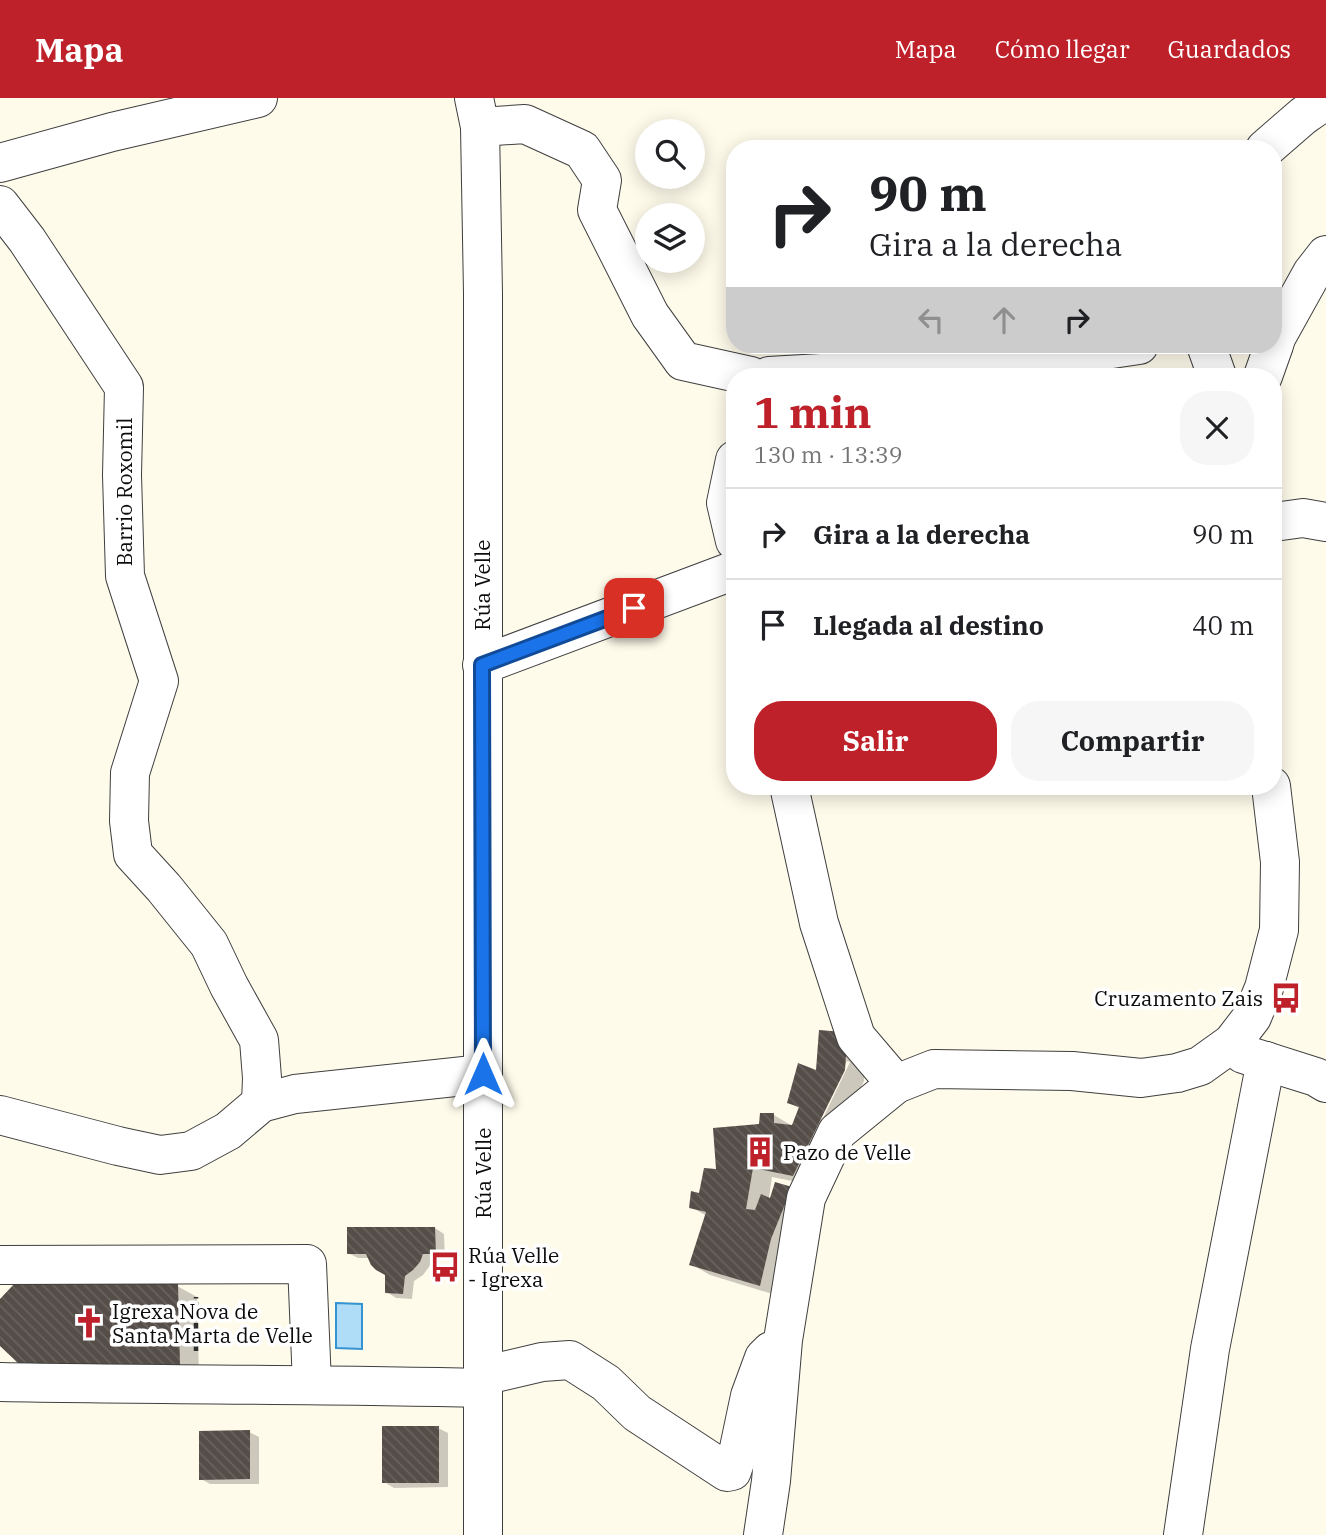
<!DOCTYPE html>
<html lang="es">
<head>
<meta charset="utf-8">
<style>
  :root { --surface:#fff; --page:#f6f6f6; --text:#202124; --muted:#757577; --line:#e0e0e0; --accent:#bf212a }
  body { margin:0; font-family:"IBM Plex Serif",serif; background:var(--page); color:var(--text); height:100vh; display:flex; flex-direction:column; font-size:26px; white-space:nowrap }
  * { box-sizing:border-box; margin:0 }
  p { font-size:23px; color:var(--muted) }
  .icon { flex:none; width:38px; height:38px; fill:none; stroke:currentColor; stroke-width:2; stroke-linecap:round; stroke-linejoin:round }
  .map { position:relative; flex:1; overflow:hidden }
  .panel { position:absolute; left:726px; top:270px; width:556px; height:427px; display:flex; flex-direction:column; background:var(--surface); border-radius:28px; box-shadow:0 4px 18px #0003 }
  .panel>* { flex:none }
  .hud { position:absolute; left:726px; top:42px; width:556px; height:214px; border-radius:28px; box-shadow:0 4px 18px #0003; background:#fff; color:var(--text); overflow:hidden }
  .buttons { position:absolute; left:635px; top:21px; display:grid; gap:14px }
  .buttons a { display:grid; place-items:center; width:70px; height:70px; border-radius:50%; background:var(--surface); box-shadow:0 4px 18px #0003; font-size:35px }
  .pin { position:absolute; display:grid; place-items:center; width:60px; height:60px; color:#fff; margin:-30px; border-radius:14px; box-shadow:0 4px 10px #0006 }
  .me { position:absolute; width:77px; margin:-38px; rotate:0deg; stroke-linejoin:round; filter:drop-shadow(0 0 5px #0008) }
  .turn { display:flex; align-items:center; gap:24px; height:147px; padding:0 28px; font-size:32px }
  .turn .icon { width:91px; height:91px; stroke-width:2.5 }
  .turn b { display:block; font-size:49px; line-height:60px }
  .lanes { display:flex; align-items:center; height:66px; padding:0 28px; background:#0003; justify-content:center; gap:35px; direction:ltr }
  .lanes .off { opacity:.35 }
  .round { display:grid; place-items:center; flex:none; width:74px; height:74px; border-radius:28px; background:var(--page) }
  .headline { display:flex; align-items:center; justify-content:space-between; height:119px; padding:0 28px }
  h1 { font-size:42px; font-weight:700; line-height:52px; color:var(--accent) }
  .action { display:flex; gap:14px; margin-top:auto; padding:14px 28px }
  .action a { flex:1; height:80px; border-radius:28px; background:var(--accent); color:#fff; font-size:28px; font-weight:700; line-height:80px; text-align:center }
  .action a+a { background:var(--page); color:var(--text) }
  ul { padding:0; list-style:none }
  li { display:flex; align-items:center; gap:21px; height:91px; padding:0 28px; border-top:2px solid var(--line) }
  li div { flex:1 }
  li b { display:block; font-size:26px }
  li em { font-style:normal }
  header { display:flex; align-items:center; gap:42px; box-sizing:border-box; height:98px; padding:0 35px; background:var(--accent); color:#fff }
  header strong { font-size:33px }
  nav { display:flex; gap:38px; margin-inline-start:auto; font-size:24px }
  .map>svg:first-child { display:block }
  .water { fill:#afddf7; stroke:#3493d0; stroke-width:2 }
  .shadow { fill:#0003; fill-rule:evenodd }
  .building { fill:url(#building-back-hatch) }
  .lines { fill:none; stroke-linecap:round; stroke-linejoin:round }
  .minor-casing { stroke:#3f3f3f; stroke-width:40 }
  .path { stroke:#2e2e2e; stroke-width:4.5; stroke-dasharray:7 3.5; stroke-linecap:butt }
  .minor { stroke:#fff; stroke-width:38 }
  .route-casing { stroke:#114b97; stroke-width:18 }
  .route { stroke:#1a73e8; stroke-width:12 }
  .labels { text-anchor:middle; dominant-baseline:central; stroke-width:7; stroke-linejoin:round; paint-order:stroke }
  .street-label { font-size:21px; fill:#0c0c0c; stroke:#fff }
  .poi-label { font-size:21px; fill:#0c0c0c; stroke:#fff; text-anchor:start }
</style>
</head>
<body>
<header>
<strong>Mapa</strong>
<nav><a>Mapa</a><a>Cómo llegar</a><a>Guardados</a></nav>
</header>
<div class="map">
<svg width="1326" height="1437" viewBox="0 0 1326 1437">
  <defs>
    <pattern id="building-back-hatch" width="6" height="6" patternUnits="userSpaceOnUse" patternTransform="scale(1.75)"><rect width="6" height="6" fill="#554d48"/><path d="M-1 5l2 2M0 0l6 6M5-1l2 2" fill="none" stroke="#68625e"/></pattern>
  </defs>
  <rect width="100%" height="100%" fill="#fffbeb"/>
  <path class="water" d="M336 1205 362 1206V1251L336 1250Z"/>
  <g class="shadow">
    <path d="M821 934 865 969 864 983 813 1087 772 1079 768 1107 792 1090 779 1198 710 1177 691 1166 707 1118 691 1109 718 1073 760 1028 774 1017 794 1029 800 1011 789 1004 817 974ZM847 963 850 964 814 1039 812 1037Z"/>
    <path d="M435 1130 444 1136 445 1161H433L429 1169 423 1177 414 1183 412 1201 396 1200 387 1194V1176L370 1160H358L348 1155Z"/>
    <path d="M177 1188 197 1199 199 1277 0 1246V1204Z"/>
    <path d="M438 1330 448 1335V1389L394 1390 384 1384Z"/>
    <path d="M249 1334 259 1339V1386H210L201 1381Z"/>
  </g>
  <g class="building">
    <path d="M819 932 843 934 846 957 845 972 793 1078 753 1070 746 1111 755 1112 761 1096 770 1100 775 1084 792 1089 771 1141 760 1188 689 1167 706 1114 689 1110 691 1093 699 1095 704 1070 716 1071 713 1030 759 1026 760 1015H774V1025L792 1027 799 1009 787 1005 798 965 816 972Z"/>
    <path d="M347 1129H435L436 1156H423L420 1164 413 1172 405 1178 403 1196 385 1195V1177L376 1172 371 1167 366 1156H347Z"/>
    <path d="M16 1184 178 1186 180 1267 19 1266 0 1248V1201Z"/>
    <rect x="382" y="1328" width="57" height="57"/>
    <path d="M250 1332V1381L199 1382V1333Z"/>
  </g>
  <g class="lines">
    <g class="minor-casing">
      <g id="minor">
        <path d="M474 0 480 29 483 195V1437"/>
        <path d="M480 29 525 26 582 52 602 82 597 112 650 217 683 263 751 278"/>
        <path d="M1265 51 1303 18 1326 2"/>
        <path d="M0 65 112 34 258 0"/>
        <path d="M0 107 27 142 124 289 122 377 125 478 159 583 130 675 129 723 133 756 164 790 209 846 229 888 259 942 262 980 261 1005"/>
        <path d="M1274 246 1277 238 1312 175 1326 157"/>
        <path d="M1206 247 1217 278"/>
        <path d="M769 278 1031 263 1139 247"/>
        <path d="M1263 278 1274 247"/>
        <path d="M735 362 726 405 735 443"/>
        <path d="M1274 424 1303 420 1326 424"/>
        <path d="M482 567 735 472"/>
        <path d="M789 688 819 825 856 939 896 986"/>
        <path d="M1243 956 1316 979 1326 985"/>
        <path d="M0 1017 118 1048 160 1057 191 1053 228 1033 261 1005 295 996 483 976"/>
        <path d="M0 1167 307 1166 312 1286"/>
        <path d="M482 1278 542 1264 570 1262 606 1285 637 1315 727 1374 732 1373 738 1355 750 1298 764 1260 771 1253"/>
        <path d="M0 1284C161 1287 322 1286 482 1290"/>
        <path d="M763 1437 771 1383 783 1242 806 1100 837 1034 896 986 934 971 1072 973 1141 980 1177 975 1200 968 1232 945 1252 919 1264 890 1279 832 1280 764 1271 688"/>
        <path d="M1183 1437 1210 1251 1266 963"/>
      </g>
    </g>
    <path class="path" d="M196 1253V1199"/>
    <use href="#minor" class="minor"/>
  </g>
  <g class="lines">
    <g class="route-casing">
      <path id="route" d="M483 976 482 567 634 510"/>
    </g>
    <use href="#route" class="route"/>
  </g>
  <defs>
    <g id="bus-bare" transform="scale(2.415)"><path d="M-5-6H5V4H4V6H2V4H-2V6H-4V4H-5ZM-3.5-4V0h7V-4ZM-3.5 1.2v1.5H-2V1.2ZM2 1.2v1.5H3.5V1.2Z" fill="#bf212a" stroke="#fff" stroke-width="2.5" paint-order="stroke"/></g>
    <g id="building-bare" transform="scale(2.415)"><path d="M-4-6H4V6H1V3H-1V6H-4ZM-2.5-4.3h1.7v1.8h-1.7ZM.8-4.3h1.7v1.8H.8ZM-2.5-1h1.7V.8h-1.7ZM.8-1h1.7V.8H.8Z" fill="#bf212a" stroke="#fff" stroke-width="2.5" paint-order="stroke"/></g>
    <g id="church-bare" transform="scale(2.415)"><path d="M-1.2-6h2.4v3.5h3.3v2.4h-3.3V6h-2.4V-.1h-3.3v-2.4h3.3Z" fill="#bf212a" stroke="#fff" stroke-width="2.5" paint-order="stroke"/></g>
  </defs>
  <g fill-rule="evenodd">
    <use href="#bus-bare" x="1286" y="900"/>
    <use href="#building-bare" x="760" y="1054"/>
    <use href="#bus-bare" x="445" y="1169"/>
    <use href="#church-bare" x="89" y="1225"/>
  </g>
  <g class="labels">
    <g class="street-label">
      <text transform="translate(124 394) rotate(-90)">Barrio Roxomil</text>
      <text transform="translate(482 487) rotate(-90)">Rúa Velle</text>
      <text transform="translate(483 1075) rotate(-90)">Rúa Velle</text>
    </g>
    <g class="poi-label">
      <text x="1263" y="900" text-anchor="end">Cruzamento Zais</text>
      <text x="783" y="1054">Pazo de Velle</text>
      <text x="468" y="1157">Rúa Velle<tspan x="468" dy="24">- Igrexa</tspan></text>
      <text x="112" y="1213">Igrexa Nova de<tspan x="112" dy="24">Santa Marta de Velle</tspan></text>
    </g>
  </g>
</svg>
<div class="buttons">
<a><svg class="icon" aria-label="search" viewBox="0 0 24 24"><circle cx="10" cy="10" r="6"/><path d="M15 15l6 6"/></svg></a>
<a><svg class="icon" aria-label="layers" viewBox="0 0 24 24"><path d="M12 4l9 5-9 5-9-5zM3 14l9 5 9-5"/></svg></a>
</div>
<div class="pin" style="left:634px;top:510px;background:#d93025"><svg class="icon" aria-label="arrive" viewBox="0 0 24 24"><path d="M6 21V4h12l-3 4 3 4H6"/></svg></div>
<svg class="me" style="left:483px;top:976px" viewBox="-20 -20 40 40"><path d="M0-17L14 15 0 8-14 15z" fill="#1a73e8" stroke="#fff" stroke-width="4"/></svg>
<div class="hud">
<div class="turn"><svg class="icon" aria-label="right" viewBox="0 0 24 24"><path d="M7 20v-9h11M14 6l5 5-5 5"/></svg><div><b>90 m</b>Gira a la derecha</div></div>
<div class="lanes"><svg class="icon off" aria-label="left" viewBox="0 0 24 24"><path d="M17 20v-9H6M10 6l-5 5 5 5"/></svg><svg class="icon off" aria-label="ahead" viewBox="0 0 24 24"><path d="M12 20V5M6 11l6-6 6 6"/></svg><svg class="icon" aria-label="right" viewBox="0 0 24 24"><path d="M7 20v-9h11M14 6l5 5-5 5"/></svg></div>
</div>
<section class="panel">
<div class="headline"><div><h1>1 min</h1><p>130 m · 13:39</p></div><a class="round"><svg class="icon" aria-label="close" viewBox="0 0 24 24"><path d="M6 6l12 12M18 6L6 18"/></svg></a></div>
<ul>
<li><svg class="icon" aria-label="right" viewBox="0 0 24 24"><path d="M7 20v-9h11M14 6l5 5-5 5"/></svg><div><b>Gira a la derecha</b></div><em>90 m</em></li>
<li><svg class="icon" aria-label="arrive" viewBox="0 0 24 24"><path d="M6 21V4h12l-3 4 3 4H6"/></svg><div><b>Llegada al destino</b></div><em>40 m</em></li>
</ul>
<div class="action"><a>Salir</a><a>Compartir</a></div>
</section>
</div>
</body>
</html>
